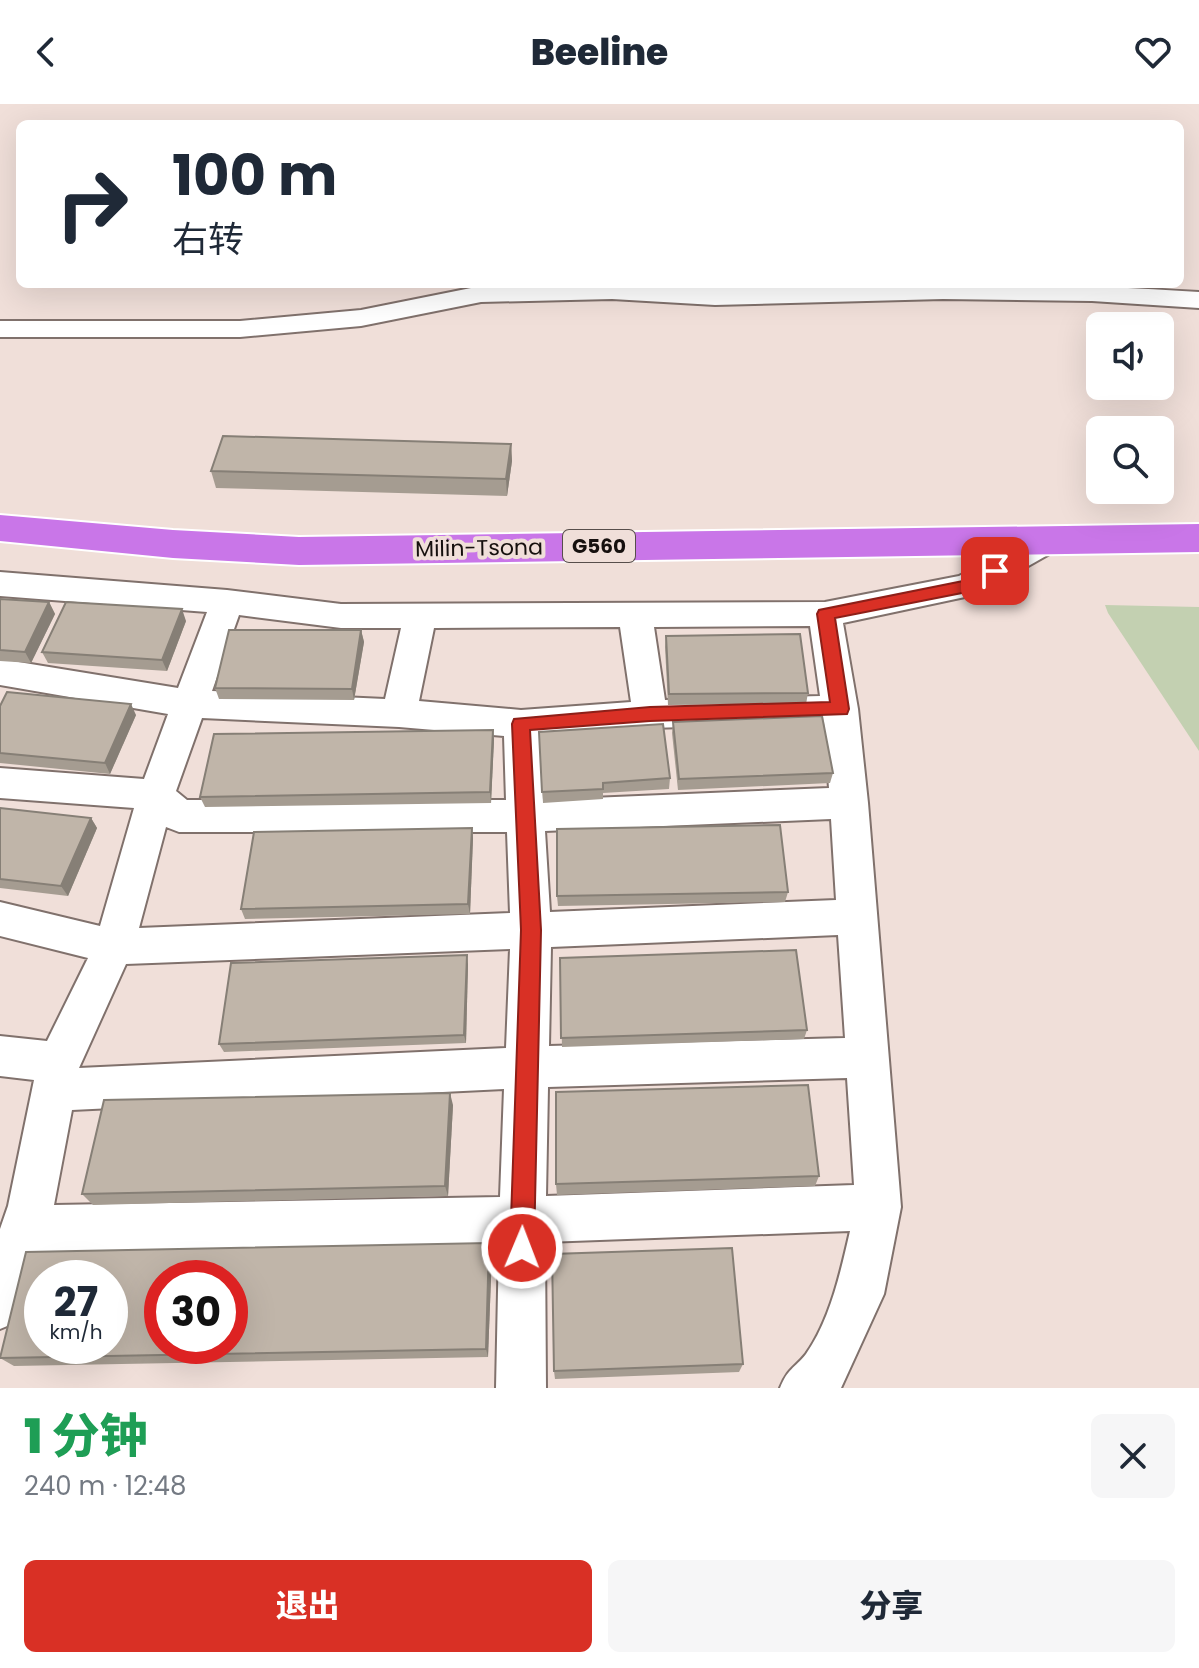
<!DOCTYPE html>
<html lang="zh">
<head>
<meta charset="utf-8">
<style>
  :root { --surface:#fff; --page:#f6f6f7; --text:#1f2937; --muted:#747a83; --accent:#d93025 }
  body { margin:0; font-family:Poppins,"Noto Sans SC",sans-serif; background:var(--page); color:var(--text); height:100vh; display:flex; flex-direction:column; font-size:30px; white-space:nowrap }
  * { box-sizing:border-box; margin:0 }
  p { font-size:26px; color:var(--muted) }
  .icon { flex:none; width:44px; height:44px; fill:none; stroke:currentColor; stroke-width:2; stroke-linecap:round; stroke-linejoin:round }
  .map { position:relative; height:1284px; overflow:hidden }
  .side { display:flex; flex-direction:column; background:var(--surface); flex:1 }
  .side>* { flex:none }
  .top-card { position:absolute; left:16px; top:16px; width:1168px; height:168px; border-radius:12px; box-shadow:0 8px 32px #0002; background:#fff; color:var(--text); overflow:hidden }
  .buttons { position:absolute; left:1086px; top:208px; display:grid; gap:16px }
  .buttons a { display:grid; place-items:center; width:88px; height:88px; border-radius:12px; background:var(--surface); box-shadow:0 8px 32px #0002; font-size:40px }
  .speed { position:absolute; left:24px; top:1156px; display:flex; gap:16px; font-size:40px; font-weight:700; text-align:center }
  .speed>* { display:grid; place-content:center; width:104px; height:104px; border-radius:50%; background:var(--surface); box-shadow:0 8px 32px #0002; line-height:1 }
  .speed small { font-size:20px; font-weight:400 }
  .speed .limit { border:12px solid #d22; background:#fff; color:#111 }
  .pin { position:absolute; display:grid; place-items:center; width:68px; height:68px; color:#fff; margin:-34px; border-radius:16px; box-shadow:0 4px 12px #0006 }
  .me { position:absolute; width:88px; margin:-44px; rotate:1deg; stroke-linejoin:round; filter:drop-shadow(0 0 6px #0008) }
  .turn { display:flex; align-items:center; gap:28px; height:168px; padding:0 24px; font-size:36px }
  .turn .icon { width:104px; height:104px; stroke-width:2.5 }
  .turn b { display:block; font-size:56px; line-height:68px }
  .round { display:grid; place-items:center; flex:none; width:84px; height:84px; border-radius:12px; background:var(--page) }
  .summary { display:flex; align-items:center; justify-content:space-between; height:136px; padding:0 24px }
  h1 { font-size:48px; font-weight:800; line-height:60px; color:#1e9e55 }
  .button { display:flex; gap:16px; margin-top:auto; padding:16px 24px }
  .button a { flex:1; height:92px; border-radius:12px; background:var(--accent); color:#fff; font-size:32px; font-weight:800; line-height:92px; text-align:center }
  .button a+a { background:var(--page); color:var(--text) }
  header { display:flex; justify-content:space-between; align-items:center; height:104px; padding:0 24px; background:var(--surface); font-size:36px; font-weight:800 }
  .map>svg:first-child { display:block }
  .green { fill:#c3d0b1 }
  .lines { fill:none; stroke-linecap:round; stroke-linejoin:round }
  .minor-casing { stroke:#80716c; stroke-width:4 }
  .highway-casing { stroke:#fff; stroke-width:4 }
  .minor { fill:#fff; fill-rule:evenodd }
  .highway { fill:#c976e8; fill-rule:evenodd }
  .wall { fill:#a59c91 }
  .shaded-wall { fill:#867f76 }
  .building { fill:#c0b5a9; stroke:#867f76; stroke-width:2; fill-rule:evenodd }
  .route { fill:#d93025; stroke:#8d1f18; stroke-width:2 }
  .labels { text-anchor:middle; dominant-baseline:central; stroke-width:8; stroke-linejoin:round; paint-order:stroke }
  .shield { fill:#f0dfd9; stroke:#574e4b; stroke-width:2 }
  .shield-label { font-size:20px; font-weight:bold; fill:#16100e }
  .street-label { font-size:22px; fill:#16100e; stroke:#f0dfd9 }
</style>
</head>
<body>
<header><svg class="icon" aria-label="back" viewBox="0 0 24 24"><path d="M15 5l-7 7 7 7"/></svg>Beeline<svg class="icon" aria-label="heart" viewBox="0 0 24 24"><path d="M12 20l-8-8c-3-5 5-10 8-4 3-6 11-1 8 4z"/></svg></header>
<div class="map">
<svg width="1199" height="1284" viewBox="0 0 1199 1284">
  <rect width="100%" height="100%" fill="#f0dfd9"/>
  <path class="green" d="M1105 501 1199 503V647L1108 509Z"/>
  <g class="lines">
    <g class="minor-casing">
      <g id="minor">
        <path d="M628 180C721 185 814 182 907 180 1005 178 1102 182 1199 188V204L1092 197 943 195 715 201 612 195 481 198 361 222 240 233H0V217H240L361 206 481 182Z"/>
        <path d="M1049 425 1060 428 1065 436 1060 444 979 490 843 519 858 605 868 699 901 1103 884 1190 841 1284H780C788 1264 794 1265 806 1250 830 1216 841 1167 850 1127L545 1138 546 1284H496L499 1139 40 1148 17 1218 0 1225V1125L8 1102 34 976 0 972V932L47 937 88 854 0 832V798L100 822 134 704 0 694V664L144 675 168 610 0 581V555L178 584 207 508 0 492V468L227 486 341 500 825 498 959 472ZM239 511 341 524H401L385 595 212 587ZM810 522 820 592 665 596 654 523ZM620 523 631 598 521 606 419 597 434 524ZM202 614 399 623 504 632 506 696H187L176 687ZM824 619 829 684 543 696 540 633 650 624ZM831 715 836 796 550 808 545 727ZM166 723 179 728H507L510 809 139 824ZM838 831 845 934 549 942 551 843ZM510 845 506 944 79 964 126 860ZM847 974 854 1081 546 1092 548 983ZM504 985 500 1093 54 1101 72 1006Z"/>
      </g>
    </g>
    <g class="highway-casing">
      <path id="highway" d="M0 411 173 426 299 433 1199 420V448L299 461 173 454 0 437Z"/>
    </g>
    <use href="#minor" class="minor"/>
    <use href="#highway" class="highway"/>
  </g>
  <g class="wall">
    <path d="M511 340 512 357 507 392 216 384 211 367Z"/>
    <path d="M0 495 49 498 55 510 31 559 0 557Z"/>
    <path d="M186 517 167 567 48 559 42 548Z"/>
    <path d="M361 526 364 538 354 596 219 595 215 584Z"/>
    <path d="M666 532 808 589 806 600 668 601 665 543Z"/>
    <path d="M0 602 136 611 110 670 0 659Z"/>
    <path d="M673 618 833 669 830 679 678 686 672 629Z"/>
    <path d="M493 626 494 636 491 699 205 703 200 693Z"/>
    <path d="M539 628 670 674 669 685 603 689V695L543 699Z"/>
    <path d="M0 704 91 714 97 724 68 792 0 784Z"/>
    <path d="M472 724 473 734 470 810 245 815 241 805Z"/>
    <path d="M788 788 785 798 558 802 557 792Z"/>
    <path d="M560 854 807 926 804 935 562 943Z"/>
    <path d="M468 860 466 939 224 948 219 940Z"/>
    <path d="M453 1001 448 1092 93 1101 82 1090Z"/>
    <path d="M819 1072 815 1082 557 1091 556 1080Z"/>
    <path d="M489 1139 492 1148 488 1253 14 1262 0 1254Z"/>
    <path d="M743 1260 739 1268 555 1275 554 1267Z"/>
  </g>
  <g class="shaded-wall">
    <path d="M511 340 512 357 507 392 506 375Z"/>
    <path d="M49 498 55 510 31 559 25 548Z"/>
    <path d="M182 505 186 517 167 567 162 556Z"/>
    <path d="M361 526 364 538 354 596 352 585Z"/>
    <path d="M131 600 136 611 110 670 105 659Z"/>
    <path d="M493 626 494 636 491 699 490 688Z"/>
    <path d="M91 714 97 724 68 792 61 782Z"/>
    <path d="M472 724 473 734 470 810 468 800Z"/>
    <path d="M467 851 468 860 466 939 464 931Z"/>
    <path d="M450 989 453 1001 448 1092 445 1082Z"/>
    <path d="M489 1139 492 1148 488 1253 486 1245Z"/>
  </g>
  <g class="building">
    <path d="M223 332 511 340 506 375 211 367Z"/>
    <path d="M0 495 49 498 25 548 0 546Z"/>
    <path d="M66 498 182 505 162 556 42 548Z"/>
    <path d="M229 526H361L352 585 215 584Z"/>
    <path d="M800 530 808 589 669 590 666 532Z"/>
    <path d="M7 588 131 600 105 659 0 649V602Z"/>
    <path d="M822 612 833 669 679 675 673 618Z"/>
    <path d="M663 620 670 674 603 679V685L542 688 539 628Z"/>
    <path d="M493 626 490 688 200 693 214 630Z"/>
    <path d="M0 704 91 714 61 782 0 775Z"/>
    <path d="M780 721 788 788 557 792V725Z"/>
    <path d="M472 724 468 800 241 805 254 728Z"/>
    <path d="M796 846 807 926 561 934 560 854Z"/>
    <path d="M467 851 464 931 219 940 231 859Z"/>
    <path d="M808 981 819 1072 556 1080V988Z"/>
    <path d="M450 989 445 1082 82 1090 104 996Z"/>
    <path d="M489 1139 486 1245 0 1254 26 1148ZM42 1174H110V1242H42ZM162 1174H230V1242H162Z"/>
    <path d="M732 1144 743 1260 554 1267 552 1150Z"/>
  </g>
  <path class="route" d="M995 461 1000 462V471L967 488 835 514 849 605 847 610 650 617 530 626 541 826 534 1144 530 1153 522 1156 514 1153 510 1144 521 826 512 620 514 615 650 603 830 598 817 510 819 506 963 477Z"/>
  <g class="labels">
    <rect class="shield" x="563" y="426" width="72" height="32" rx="6"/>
    <g class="shield-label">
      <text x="599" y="442">G560</text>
    </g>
    <g class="street-label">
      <text transform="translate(479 444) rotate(-1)">Milin-Tsona</text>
    </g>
  </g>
</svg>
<div class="buttons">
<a><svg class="icon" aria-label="sound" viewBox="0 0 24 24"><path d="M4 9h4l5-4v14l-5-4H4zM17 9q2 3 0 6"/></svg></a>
<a><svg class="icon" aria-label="search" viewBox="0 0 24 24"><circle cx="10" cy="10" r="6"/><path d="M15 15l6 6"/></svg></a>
</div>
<div class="speed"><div>27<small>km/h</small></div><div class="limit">30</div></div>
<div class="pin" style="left:995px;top:467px;background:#d93025"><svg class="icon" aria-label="arrive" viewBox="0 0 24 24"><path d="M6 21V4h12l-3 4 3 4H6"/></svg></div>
<svg class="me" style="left:522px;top:1144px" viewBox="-20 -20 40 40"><circle r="17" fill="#d93025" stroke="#fff" stroke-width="3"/><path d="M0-11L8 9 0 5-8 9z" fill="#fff"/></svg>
<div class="top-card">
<div class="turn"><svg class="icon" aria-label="right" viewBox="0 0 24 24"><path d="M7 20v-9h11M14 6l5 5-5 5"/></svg><div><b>100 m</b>右转</div></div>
</div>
</div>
<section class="side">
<div class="summary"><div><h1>1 分钟</h1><p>240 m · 12:48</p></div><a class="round"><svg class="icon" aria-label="close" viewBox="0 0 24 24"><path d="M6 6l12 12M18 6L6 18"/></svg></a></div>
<div class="button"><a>退出</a><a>分享</a></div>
</section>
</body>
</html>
